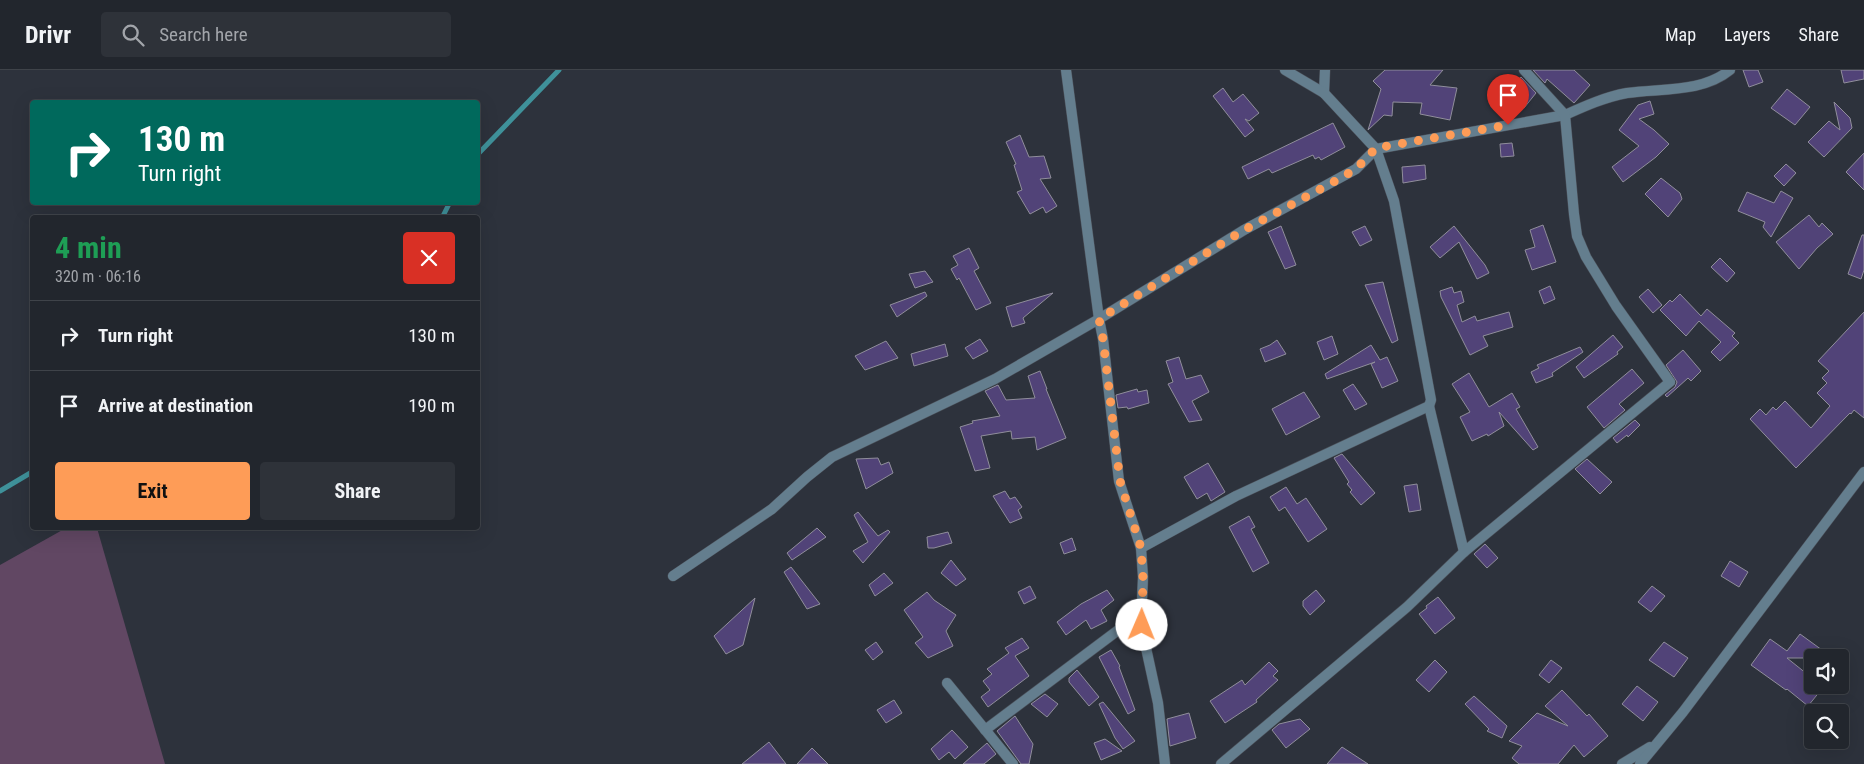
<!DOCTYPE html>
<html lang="en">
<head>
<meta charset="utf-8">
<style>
  :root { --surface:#22262d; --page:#2e3239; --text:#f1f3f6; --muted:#a2a5aa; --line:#3f4349; --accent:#fe9c57 }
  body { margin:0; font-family:"Roboto Condensed",sans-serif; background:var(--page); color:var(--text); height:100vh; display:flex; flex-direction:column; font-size:19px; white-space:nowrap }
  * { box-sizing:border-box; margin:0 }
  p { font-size:16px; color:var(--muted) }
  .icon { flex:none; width:28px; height:28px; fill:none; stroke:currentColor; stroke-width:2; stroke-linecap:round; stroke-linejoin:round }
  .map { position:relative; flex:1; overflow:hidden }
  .side { position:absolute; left:30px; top:145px; width:450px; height:315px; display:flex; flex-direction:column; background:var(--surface); border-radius:5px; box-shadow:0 5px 20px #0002,0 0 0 1px var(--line) }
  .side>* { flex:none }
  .top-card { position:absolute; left:30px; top:30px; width:450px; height:105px; border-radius:5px; box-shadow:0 5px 20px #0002,0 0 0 1px var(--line); background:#00695c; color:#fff; overflow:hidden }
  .buttons { position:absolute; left:1804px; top:579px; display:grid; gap:10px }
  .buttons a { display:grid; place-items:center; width:45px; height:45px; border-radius:5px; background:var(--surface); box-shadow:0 5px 20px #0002,0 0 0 1px var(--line); font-size:25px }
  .pin { position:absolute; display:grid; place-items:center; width:42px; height:42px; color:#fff; margin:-51px -21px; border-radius:50% 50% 50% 0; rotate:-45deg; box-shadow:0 0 5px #0007 }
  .pin .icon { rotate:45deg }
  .me { position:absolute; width:55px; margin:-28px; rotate:1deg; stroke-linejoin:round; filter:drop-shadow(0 0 4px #0008) }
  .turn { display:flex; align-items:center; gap:18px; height:105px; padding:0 25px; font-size:22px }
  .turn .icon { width:65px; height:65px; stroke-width:2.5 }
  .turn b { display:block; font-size:35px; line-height:42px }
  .round { display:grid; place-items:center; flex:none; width:52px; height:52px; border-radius:5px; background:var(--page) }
  .head { display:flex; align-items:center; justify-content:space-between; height:85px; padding:0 25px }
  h1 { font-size:30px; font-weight:700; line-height:38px; color:#1e9e55 }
  .action { display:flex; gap:10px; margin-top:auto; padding:10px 25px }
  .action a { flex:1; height:58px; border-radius:5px; background:var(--accent); color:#111; font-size:20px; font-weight:700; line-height:58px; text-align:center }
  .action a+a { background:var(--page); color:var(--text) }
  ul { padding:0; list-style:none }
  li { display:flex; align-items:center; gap:15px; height:70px; padding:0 25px; border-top:1px solid var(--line) }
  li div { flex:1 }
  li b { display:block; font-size:19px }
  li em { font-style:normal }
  header { display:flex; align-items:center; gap:30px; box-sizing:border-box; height:70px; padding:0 25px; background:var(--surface); border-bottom:1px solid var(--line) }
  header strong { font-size:24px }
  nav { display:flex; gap:28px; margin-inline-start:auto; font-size:18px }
  .search { width:350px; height:45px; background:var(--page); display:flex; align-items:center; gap:12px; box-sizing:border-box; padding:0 18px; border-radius:5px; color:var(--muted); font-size:19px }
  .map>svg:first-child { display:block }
  .green { fill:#614763 }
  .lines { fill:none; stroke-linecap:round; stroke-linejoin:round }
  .stream { stroke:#3f919a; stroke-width:5 }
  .building { fill:#514378; stroke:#908e9b }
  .minor-casing { stroke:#4b5059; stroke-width:11 }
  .minor { stroke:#647e8e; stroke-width:10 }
  .route { stroke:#fe9c57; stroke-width:9; stroke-dasharray:0 16.2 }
</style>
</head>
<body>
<header>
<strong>Drivr</strong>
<div class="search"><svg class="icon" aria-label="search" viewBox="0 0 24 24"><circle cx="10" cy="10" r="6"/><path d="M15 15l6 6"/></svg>Search here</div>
<nav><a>Map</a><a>Layers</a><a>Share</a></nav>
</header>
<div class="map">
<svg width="1864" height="694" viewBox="0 0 1864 694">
  <rect width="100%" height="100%" fill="#2d323c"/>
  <path class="green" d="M66 458H97L165 694H0V495Z"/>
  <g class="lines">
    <g class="stream">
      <path d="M478 84 559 0"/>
      <path d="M442 148 450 132"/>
      <path d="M0 421 32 402"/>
    </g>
  </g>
  <g class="building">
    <path d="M1385 0H1443L1430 15 1457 18 1450 50 1420 44 1422 33 1393 32 1392 46 1384 45 1368 60 1381 19 1373 11Z"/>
    <path d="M1533 0H1574L1590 15 1574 33 1547 9 1545 13Z"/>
    <path d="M1743 0H1758L1763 12 1749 17Z"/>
    <path d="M1841 0H1864V9L1844 13Z"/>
    <path d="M1521 7 1536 23 1524 38 1515 30 1496 37Z"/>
    <path d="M1223 18 1233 32 1243 24 1259 43 1249 51 1245 49 1254 60 1245 67 1213 26Z"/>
    <path d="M1787 19 1810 37 1795 55 1771 38Z"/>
    <path d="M1650 31 1654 44 1639 49 1654 60 1669 74 1656 87 1623 112 1612 97 1639 76 1619 60 1638 35Z"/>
    <path d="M1834 32 1850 48 1852 58 1824 87 1808 72 1829 51 1840 60Z"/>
    <path d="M1333 53 1345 77 1321 90 1319 87 1315 89 1313 85 1272 103 1269 99 1248 109 1242 97Z"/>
    <path d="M1020 65 1029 87 1044 86 1051 108 1040 109 1057 136 1046 143 1043 137 1030 144 1017 122 1022 120 1014 95 1016 94 1006 72Z"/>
    <path d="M1512 73 1514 86 1501 87 1500 74Z"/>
    <path d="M1864 83V120L1846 102Z"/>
    <path d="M1786 94 1796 103 1784 116 1774 106Z"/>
    <path d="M1425 95 1426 109 1403 113 1402 97Z"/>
    <path d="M1661 108 1680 123 1682 129 1668 147 1645 124Z"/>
    <path d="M1781 121 1793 128 1771 167 1763 157 1765 152 1738 141 1747 122 1774 133Z"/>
    <path d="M1809 145 1819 157 1822 153 1833 164 1817 178 1799 199 1776 172Z"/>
    <path d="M1543 155 1556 192 1532 200 1525 180 1535 177 1530 160Z"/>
    <path d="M1281 156 1296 195 1285 199 1268 162Z"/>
    <path d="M1365 156 1372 170 1360 176 1352 162Z"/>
    <path d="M1454 156 1485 195 1489 203 1477 209 1459 172 1440 188 1430 177Z"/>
    <path d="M1862 165H1864V200L1861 209 1848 204Z"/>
    <path d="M969 178 979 198 974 201 991 233 976 240 959 208 957 210 951 199 958 195 953 186Z"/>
    <path d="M1720 188 1735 203 1727 212 1711 197Z"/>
    <path d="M925 201 933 212 915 218 909 204Z"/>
    <path d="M1383 212 1398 270 1392 273 1365 215Z"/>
    <path d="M1550 216 1555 229 1544 234 1539 221Z"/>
    <path d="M1452 217 1454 223 1461 221 1464 232 1457 235 1462 252 1475 246 1477 251 1509 242 1513 257 1483 266 1488 276 1470 285 1441 227 1440 221Z"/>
    <path d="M1648 219 1662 235 1653 243 1639 227Z"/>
    <path d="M925 222 927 226 897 247 890 235Z"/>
    <path d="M1053 223 1023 248 1025 253 1012 257 1006 237Z"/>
    <path d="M1680 224 1701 246 1707 239 1735 263 1732 266 1739 273 1720 291 1711 282 1721 272 1699 251 1686 266 1660 240 1670 230 1672 232Z"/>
    <path d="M1864 242V348L1854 340 1851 344 1850 343 1796 398 1750 349 1760 339 1766 345 1773 337 1776 340 1785 331 1811 358 1830 336 1817 323 1827 313 1822 308 1829 301 1818 291Z"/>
    <path d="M1613 265 1623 277 1617 282 1618 284 1584 308 1576 297Z"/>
    <path d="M1332 266 1338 284 1324 290 1317 272Z"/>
    <path d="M980 269 988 281 973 289 965 278Z"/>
    <path d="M1277 270 1286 284 1265 292 1260 279 1270 275Z"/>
    <path d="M886 271 898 288 865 300 855 286Z"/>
    <path d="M945 274 948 286 914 296 911 284Z"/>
    <path d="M1371 275 1380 290 1387 287 1398 311 1382 318 1371 294 1375 292 1327 309 1325 304Z"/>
    <path d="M1580 277 1583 282 1552 303 1553 306 1536 313 1531 302 1539 298 1537 295Z"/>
    <path d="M1683 280 1701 301 1691 311 1688 308 1667 327 1665 325 1675 317 1677 312 1666 295Z"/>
    <path d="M1179 287 1186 309 1201 305 1209 322 1192 331 1202 350 1189 352 1168 314 1173 312 1166 291Z"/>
    <path d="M1632 299 1644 313 1619 334 1625 340 1604 358 1587 337Z"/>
    <path d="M1040 301 1047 319H1046L1066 368 1037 380 1035 367 1012 369 1011 361 981 366 990 398 975 401 960 357 973 353 972 351 1000 346 985 321 998 315 1006 330 1035 328 1028 306Z"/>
    <path d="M1469 303 1489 337 1512 323 1520 337 1516 339 1538 377 1533 380 1499 342 1504 356 1488 366 1487 364 1472 371 1460 347 1470 342 1452 314Z"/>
    <path d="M1353 314 1367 334 1355 340 1343 320Z"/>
    <path d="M1137 319 1138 322 1147 320 1149 333 1128 339 1127 337 1118 338 1116 325Z"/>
    <path d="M1304 322 1320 347 1286 365 1272 339Z"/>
    <path d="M1635 350 1640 355 1628 367 1627 365 1617 373 1613 368Z"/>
    <path d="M1342 384 1375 423 1361 435 1350 422 1352 420 1347 414 1349 412 1334 388Z"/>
    <path d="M878 388 881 395 889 392 893 403 866 419 856 389Z"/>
    <path d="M1587 389 1612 412 1600 424 1575 399Z"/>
    <path d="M1208 393 1225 422 1211 431 1207 423 1197 429 1184 407Z"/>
    <path d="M1417 414 1421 440 1409 442 1404 416Z"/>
    <path d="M1286 417 1297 434 1306 428 1327 459 1308 472 1285 437 1279 441 1270 427Z"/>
    <path d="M1005 421 1010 429 1015 427 1022 437 1018 440 1022 448 1010 453 993 426Z"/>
    <path d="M858 442 878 466 888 460 890 462 863 493 853 481 868 472 854 445Z"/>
    <path d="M1249 446 1255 457 1251 459 1269 493 1253 502 1229 457Z"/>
    <path d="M817 458 826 467 792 490 787 483Z"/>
    <path d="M948 462 952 473 934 478H928L927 467Z"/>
    <path d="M1072 468 1076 480 1064 484 1060 473Z"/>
    <path d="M1485 474 1498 488 1487 498 1474 484Z"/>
    <path d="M951 490 966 509 956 516 941 503Z"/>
    <path d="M1730 491 1748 502 1739 517 1721 506Z"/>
    <path d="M791 497 820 534 807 539 784 502Z"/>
    <path d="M884 503 893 513 875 526 869 515Z"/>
    <path d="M1030 516 1036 528 1024 534 1018 522Z"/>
    <path d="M1652 516 1665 526 1651 542 1638 532Z"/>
    <path d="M1107 520 1114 530 1101 540 1107 551 1091 559 1086 550 1066 565 1057 552 1081 534Z"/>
    <path d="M1316 520 1325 531 1310 545 1303 536V531Z"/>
    <path d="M927 522 934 530 956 545 946 561 953 576 928 588 915 573 923 567 904 540Z"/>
    <path d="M1438 527 1455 548 1435 564 1419 544 1427 538 1426 536Z"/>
    <path d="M755 528 743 575 726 584 714 566Z"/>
    <path d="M1800 564 1833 588H1787L1812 608V615H1825L1808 636 1787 619 1786 620 1751 595 1770 569 1787 581Z"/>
    <path d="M1022 568 1029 578 1015 586 1029 606 988 637 981 627 990 620 983 611 992 604 987 599 1009 583 1005 578Z"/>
    <path d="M876 572 883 582 873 590 865 580Z"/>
    <path d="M1664 572 1688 588 1674 607 1649 590Z"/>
    <path d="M1111 580 1120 596 1119 597 1135 640 1128 644 1099 587Z"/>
    <path d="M1435 590 1447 602 1429 622 1416 610Z"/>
    <path d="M1551 590 1562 598 1549 613 1539 605Z"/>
    <path d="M1269 592 1278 601 1273 606 1278 610 1256 630 1257 632 1225 653 1210 631 1242 610 1245 615Z"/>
    <path d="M1077 600 1099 627 1089 636 1069 612V608Z"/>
    <path d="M1637 616 1658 632 1643 651 1622 634Z"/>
    <path d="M1562 620 1587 646 1589 644 1608 666 1584 687 1574 675 1558 694H1519L1512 688 1522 676 1509 671 1537 643 1568 656 1545 636Z"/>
    <path d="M1045 624 1058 634 1047 647 1031 634Z"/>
    <path d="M1474 626 1507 656 1502 668 1487 661 1489 659 1465 634Z"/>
    <path d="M894 630 902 643 886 653 877 640Z"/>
    <path d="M1103 632 1135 671 1123 679 1115 668 1099 634Z"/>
    <path d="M1189 643 1196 668 1170 676 1167 649Z"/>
    <path d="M1015 646 1033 674 1029 694H1021L997 661Z"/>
    <path d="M1300 649 1310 659 1286 678 1272 660 1279 654Z"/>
    <path d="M952 660 968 677 955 689 949 682 939 690 931 679Z"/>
    <path d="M1105 669 1122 681 1101 690 1094 673Z"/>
    <path d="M769 672 786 694H742Z"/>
    <path d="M987 673 996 684 984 694H963Z"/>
    <path d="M1342 677 1368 694H1327Z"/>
    <path d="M812 678 828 694H797Z"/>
  </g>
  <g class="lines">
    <g class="minor-casing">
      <g id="minor">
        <path d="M1066 0 1099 249 1103 269 1119 411 1141 478 1143 507 1141 555 1158 633 1165 694"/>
        <path d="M1324 23 1325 0"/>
        <path d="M1429 336 1464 482"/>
        <path d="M1141 478 1236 426 1429 336 1431 330 1394 131 1376 79 1324 23 1285 0"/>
        <path d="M673 506 772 439 807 407 832 387 995 309 1099 249 1244 160 1356 99 1376 79 1565 45C1585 36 1605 27 1627 23 1661 18 1702 23 1730 0"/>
        <path d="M947 613 1013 694"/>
        <path d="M985 660 1141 543"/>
        <path d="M1221 694 1407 537 1464 482 1670 312 1616 236 1586 187 1577 166 1574 144 1565 45 1524 0"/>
        <path d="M1622 694 1650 677"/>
        <path d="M1640 694 1683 642 1864 402"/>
      </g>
    </g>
    <use href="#minor" class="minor"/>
  </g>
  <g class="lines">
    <path class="route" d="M1142 555 1143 507 1141 478 1120 411 1103 269 1099 249 1244 160 1330 114 1356 99 1376 78 1508 55"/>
  </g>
</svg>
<div class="buttons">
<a><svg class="icon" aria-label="sound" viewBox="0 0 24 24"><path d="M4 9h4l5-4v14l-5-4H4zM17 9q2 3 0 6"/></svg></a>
<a><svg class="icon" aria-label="search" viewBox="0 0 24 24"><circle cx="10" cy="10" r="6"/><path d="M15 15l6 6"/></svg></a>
</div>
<div class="pin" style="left:1508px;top:55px;background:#d93025"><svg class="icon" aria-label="arrive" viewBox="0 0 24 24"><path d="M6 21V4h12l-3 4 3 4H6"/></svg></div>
<svg class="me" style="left:1142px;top:555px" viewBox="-20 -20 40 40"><circle r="19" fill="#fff"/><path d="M0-13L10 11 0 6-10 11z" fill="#fe9c57"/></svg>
<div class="top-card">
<div class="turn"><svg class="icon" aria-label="right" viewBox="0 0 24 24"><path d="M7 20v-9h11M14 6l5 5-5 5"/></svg><div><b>130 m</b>Turn right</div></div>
</div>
<section class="side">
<div class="head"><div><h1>4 min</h1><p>320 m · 06:16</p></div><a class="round" style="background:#d93025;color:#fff"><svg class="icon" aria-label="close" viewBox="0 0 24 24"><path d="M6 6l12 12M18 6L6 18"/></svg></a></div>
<ul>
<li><svg class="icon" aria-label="right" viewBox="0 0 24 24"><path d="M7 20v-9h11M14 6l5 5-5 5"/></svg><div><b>Turn right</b></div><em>130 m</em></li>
<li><svg class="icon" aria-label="arrive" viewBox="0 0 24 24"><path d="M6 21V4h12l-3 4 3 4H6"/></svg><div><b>Arrive at destination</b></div><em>190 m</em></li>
</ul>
<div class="action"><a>Exit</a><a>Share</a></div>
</section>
</div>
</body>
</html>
